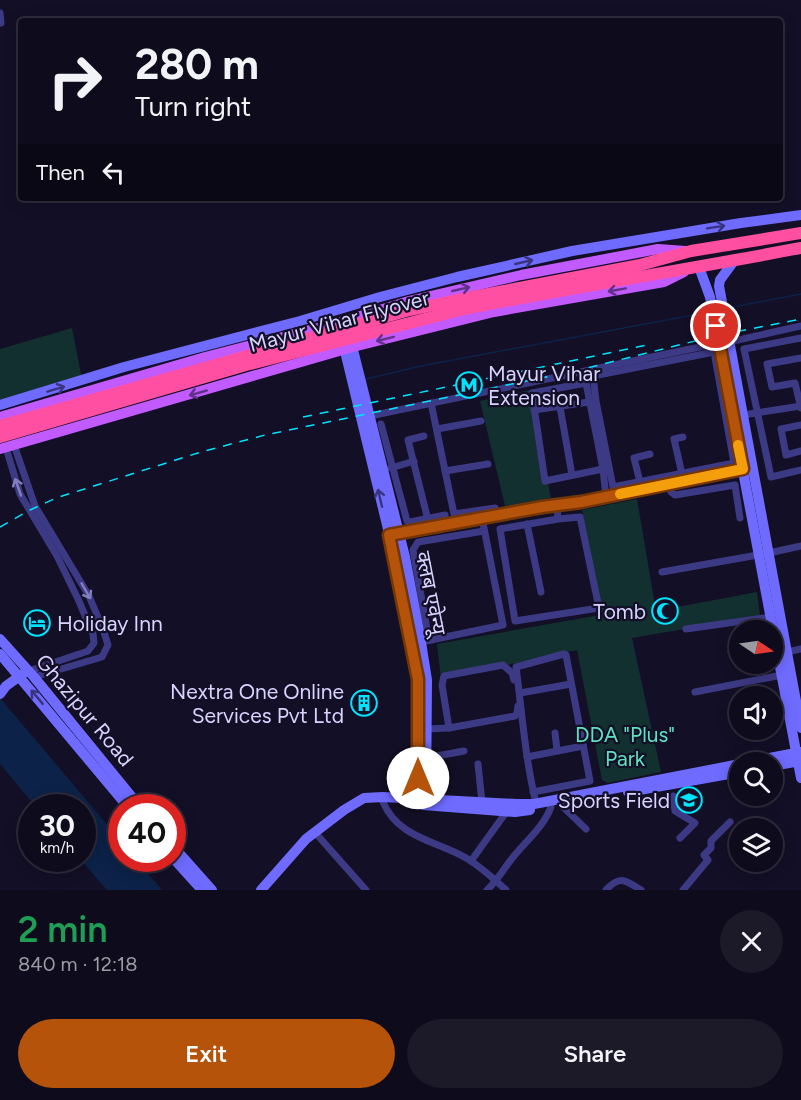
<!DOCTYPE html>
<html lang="en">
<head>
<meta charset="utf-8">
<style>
  :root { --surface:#0e0b1c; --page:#1c1929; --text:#f1f3f6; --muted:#9b9ba3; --line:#2e2b3b; --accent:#b45309 }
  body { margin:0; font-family:Figtree,"Noto Sans Devanagari",sans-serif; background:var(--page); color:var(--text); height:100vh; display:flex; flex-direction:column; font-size:22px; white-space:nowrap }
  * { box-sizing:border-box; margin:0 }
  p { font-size:20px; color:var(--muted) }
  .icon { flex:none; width:33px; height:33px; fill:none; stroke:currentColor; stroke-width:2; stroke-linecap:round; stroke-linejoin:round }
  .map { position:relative; height:890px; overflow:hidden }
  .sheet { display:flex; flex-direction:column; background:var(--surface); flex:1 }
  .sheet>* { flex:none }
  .guide { position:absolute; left:18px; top:18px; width:765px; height:183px; border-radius:6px; box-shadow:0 3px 15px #0003,0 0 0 2px var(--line); background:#0e0b1c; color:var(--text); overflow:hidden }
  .needle { width:39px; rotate:103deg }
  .fabs { position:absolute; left:729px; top:620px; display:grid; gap:12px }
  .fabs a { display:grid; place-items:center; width:54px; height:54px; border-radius:50%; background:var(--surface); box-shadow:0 3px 15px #0003,0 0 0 2px var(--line); font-size:30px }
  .speed { position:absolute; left:18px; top:794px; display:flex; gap:12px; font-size:30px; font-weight:700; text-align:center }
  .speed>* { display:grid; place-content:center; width:78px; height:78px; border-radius:50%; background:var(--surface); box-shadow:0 3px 15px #0003,0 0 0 2px var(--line); line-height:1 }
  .speed small { font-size:15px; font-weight:400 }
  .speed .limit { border:9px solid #d22; background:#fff; color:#111 }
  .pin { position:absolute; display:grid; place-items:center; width:51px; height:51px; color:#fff; margin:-26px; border:3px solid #fff; border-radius:50%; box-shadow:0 2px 6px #0007 }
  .me { position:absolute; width:66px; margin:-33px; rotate:0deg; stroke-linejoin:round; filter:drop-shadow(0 0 4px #0008) }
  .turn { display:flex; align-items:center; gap:21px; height:126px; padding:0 18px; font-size:27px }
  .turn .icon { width:78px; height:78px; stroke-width:2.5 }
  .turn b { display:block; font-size:42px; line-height:51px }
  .then { display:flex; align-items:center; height:57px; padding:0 18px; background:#0003; gap:12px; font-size:22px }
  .round { display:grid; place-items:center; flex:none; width:63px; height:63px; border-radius:32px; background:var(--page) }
  .headline { display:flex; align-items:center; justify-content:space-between; height:102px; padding:0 18px }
  h1 { font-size:36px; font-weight:600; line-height:45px; color:#1e9e55 }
  .primary-button { display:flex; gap:12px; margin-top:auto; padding:12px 18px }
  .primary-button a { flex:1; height:69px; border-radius:36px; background:var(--accent); color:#fff; font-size:24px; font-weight:600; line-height:69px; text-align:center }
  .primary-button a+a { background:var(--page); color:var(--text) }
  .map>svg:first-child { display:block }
  .green { fill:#12302f }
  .water { fill:#0c2248 }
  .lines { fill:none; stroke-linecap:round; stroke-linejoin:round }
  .stream { stroke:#0c2248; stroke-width:1.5 }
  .street { stroke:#3d3a85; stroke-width:7 }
  .secondary { stroke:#6f6bff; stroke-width:10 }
  .primary { stroke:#c25bff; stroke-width:10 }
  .highway { stroke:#ff4fa3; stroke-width:12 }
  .rail { stroke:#00e5ff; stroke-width:1.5; stroke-dasharray:9 8; stroke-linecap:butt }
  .highway-bridge { stroke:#ff4fa3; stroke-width:12 }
  .oneway { stroke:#38347d }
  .oneway2 { stroke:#623188 }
  .oneway3 { stroke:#837fbc }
  .route-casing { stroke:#753606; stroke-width:15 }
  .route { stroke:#b45309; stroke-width:10 }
  .slow { stroke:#f59e0b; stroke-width:10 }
  .labels { text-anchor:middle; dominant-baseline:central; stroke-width:4.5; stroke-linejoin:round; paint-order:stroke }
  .street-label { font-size:21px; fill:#d9d4ff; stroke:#130f26 }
  .poi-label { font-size:21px; fill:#d9d4ff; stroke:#130f26; text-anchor:end }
  .park-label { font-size:21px; fill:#5fe0c0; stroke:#130f26 }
</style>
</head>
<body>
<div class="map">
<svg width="801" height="890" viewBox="0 0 801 890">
  <rect width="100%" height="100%" fill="#130f26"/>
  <g class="green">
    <path d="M72 328 82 379 0 400V349Z"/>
    <path d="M529 390 551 498 505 506 480 401Z"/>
    <path d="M637 499 656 611 757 592 760 616 632 638 661 772 608 783 602 780 577 650 441 679 437 644 600 615 582 510Z"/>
  </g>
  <path class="water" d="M0 698 121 841 122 858H135L162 890H107L79 858H82V807H36L0 764Z"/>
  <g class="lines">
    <g class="stream">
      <path d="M728 308 801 294"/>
      <path d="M366 379 421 366 709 312"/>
    </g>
    <g class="street">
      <path d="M0 13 1 23"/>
      <path d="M801 338 744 349 771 477 801 470"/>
      <path d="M729 342 801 326"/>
      <path d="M714 352 734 463 613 487 596 401 593 376Z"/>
      <path d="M801 358 767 364 772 387 795 383 801 408"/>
      <path d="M431 403 454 514 495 508 496 515"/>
      <path d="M560 407 572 475"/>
      <path d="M534 410 589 402"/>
      <path d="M743 415 801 406"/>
      <path d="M370 416 719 343"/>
      <path d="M381 424 407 521 410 522 445 515"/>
      <path d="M801 425 781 429 786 455 801 451"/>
      <path d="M437 429 481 421"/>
      <path d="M424 436 408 440 428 520"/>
      <path d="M14 445 35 506 89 596 103 629 108 645 102 657 34 677"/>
      <path d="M6 448 20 494 57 556 78 599 93 634 94 643 88 651 29 671"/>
      <path d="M391 468 414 461"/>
      <path d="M603 469 545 481 532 393 586 383 603 469 606 497"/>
      <path d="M445 471 488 464"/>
      <path d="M682 474 674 439 683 437"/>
      <path d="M640 482 634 458 650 454"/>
      <path d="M669 483 671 492 675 495 735 485 740 518"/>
      <path d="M557 505 558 519 580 517 599 608 515 621 500 529 558 519"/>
      <path d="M527 524 541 592"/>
      <path d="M398 533 542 507 581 502 747 469"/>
      <path d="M662 572 769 553 801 546"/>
      <path d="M686 629 771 617"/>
      <path d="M432 640 427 629 413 550 418 542 484 531"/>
      <path d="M421 642 503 625 482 518"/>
      <path d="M731 652 740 650"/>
      <path d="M787 652 801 649"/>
      <path d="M695 692 782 675"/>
      <path d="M520 693 571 684"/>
      <path d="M449 728 442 685 444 676 503 665 512 673 514 680"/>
      <path d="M427 729 449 728 515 716 517 713 518 706"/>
      <path d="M555 733 557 750"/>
      <path d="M527 757 583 746"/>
      <path d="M426 758 464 751"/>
      <path d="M478 764 482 802"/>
      <path d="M533 792 590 781 566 655 564 654 516 667C522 712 525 758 536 803"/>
      <path d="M673 796 675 811 695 823 680 838"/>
      <path d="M383 802C398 838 437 841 466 858 480 866 494 879 506 890"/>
      <path d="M561 805 586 829"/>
      <path d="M319 837 366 890"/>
      <path d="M471 861 507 811"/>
      <path d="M487 890C498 880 504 868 514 856 527 840 544 826 551 807"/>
      <path d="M606 890C620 875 625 880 641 890"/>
      <path d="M683 890 708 860 704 855 711 848V841L730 822"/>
    </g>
    <g class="secondary">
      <path d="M734 261 720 280 719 286 801 728"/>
      <path d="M699 267 710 297 801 778"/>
      <path d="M350 338 405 557 421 642 427 680 426 803"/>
      <path d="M343 343 395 558 417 671 418 804"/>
      <path d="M0 405 124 367 300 321 380 297 457 277 572 251 741 223 801 215"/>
      <path d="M0 639 34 677 140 807"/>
      <path d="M0 654 128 807"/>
      <path d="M0 694 6 686 24 673"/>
      <path d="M748 762 801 752"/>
      <path d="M772 766 801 761"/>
      <path d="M628 792 740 772"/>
      <path d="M423 805 515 812 530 810"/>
      <path d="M172 845 212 890"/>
      <path d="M172 857 202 890"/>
      <path d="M261 890 306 839 344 810 364 798 383 797 517 804H534L740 764"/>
    </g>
    <g class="primary">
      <path d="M0 417 205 357 337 323 409 301 521 275 658 249 686 251"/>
      <path d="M0 449 353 347 494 312 664 282 684 272"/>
    </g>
    <g class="highway">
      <path d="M462 299 640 265 691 251 801 233"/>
      <path d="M464 309C576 287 689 269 801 248"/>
    </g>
    <g class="rail">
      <path d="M303 417 647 345"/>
      <path d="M0 527 28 511 56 498 201 452 265 435 575 371 715 336 801 319"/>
    </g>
    <g class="highway-bridge">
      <path d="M0 426 406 311 462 299"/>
      <path d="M0 437 246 365 464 309"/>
    </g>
  </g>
  <defs><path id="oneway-shaft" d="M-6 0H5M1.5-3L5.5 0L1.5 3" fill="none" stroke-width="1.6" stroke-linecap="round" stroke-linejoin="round" transform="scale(1.5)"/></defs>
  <g class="oneway">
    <use href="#oneway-shaft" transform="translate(716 227) rotate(-9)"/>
    <use href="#oneway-shaft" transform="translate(524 262) rotate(-13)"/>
    <use href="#oneway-shaft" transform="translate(56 389) rotate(-17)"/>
    <use href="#oneway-shaft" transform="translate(380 498) rotate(-103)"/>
    <use href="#oneway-shaft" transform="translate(37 697) rotate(-130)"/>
  </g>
  <g class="oneway2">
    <use href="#oneway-shaft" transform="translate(461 289) rotate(-13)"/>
    <use href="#oneway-shaft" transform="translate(617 290) rotate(170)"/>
    <use href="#oneway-shaft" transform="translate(385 339) rotate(166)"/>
    <use href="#oneway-shaft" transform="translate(198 393) rotate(164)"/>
  </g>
  <g class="oneway3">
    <use href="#oneway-shaft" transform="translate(18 487) rotate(-109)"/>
    <use href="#oneway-shaft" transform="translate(86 591) rotate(60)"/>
  </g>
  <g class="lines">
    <g class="route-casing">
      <path id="route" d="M418 778V679L389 535 542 507 581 502 743 469 716 326"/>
    </g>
    <use href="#route" class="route"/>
    <path class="slow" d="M620 494 743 469 738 445"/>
  </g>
  <defs>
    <g id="metro-ring" transform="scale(1.35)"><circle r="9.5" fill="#130f26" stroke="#00e5ff" stroke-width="1.5"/><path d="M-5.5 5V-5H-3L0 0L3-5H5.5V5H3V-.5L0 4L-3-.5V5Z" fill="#00e5ff"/></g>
    <g id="mosque-ring" transform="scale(1.35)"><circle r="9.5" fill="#130f26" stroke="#00e5ff" stroke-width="1.5"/><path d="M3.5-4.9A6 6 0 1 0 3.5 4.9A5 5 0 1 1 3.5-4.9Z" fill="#00e5ff"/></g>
    <g id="hotel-ring" transform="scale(1.35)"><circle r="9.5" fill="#130f26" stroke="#00e5ff" stroke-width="1.5"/><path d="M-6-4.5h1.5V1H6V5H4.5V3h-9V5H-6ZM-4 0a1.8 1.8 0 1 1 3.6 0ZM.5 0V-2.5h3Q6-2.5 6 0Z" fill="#00e5ff"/></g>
    <g id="building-ring" transform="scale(1.35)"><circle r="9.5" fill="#130f26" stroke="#00e5ff" stroke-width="1.5"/><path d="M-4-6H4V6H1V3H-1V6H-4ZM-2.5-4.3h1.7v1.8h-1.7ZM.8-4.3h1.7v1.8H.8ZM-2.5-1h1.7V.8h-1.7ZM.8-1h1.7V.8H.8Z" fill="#00e5ff"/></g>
    <g id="school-ring" transform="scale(1.35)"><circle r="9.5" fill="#130f26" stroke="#00e5ff" stroke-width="1.5"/><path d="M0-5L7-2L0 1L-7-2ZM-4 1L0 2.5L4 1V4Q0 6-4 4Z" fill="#00e5ff"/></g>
  </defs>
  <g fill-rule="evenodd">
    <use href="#metro-ring" x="469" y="385"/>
    <use href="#mosque-ring" x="665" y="611"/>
    <use href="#hotel-ring" x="37" y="623"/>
    <use href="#building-ring" x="364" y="703"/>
    <use href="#school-ring" x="689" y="800"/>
  </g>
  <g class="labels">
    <g class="street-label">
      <text transform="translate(339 321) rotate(-15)">Mayur Vihar Flyover</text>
      <text transform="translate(431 593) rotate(79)">क्लब एवेन्यू</text>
      <text transform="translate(85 710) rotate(50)">Ghazipur Road</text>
    </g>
    <g class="poi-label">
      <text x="488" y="373" text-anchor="start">Mayur Vihar<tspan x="488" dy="24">Extension</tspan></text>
      <text x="646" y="611">Tomb</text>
      <text x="57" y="623" text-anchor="start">Holiday Inn</text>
      <text x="344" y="691">Nextra One Online<tspan x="344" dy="24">Services Pvt Ltd</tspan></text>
      <text x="670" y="800">Sports Field</text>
    </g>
    <g class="park-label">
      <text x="625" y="734">DDA "Plus"<tspan x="625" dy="24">Park</tspan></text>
    </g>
  </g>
</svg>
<div class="fabs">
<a><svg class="needle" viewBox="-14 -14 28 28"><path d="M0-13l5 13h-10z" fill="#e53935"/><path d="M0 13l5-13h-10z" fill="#9b9ba3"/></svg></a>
<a><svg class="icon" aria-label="sound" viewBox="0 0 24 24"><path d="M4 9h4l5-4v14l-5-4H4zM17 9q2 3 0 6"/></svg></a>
<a><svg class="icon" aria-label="search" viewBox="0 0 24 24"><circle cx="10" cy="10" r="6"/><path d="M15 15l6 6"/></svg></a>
<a><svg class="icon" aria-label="layers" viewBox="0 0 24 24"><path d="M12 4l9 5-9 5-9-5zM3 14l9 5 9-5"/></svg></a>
</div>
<div class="speed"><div>30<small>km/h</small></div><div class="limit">40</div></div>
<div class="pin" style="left:716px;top:326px;background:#d93025"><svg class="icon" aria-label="arrive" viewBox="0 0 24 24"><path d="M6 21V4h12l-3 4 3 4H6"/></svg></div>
<svg class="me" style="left:418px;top:778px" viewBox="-20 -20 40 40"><circle r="19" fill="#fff"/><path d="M0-13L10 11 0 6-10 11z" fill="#b45309"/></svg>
<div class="guide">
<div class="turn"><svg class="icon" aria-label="right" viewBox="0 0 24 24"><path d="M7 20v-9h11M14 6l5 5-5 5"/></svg><div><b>280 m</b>Turn right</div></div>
<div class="then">Then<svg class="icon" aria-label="left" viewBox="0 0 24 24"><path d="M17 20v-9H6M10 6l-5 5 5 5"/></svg></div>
</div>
</div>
<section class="sheet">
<div class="headline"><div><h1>2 min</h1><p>840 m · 12:18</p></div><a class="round"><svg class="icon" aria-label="close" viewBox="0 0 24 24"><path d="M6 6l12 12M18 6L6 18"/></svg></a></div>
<div class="primary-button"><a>Exit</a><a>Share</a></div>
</section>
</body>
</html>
